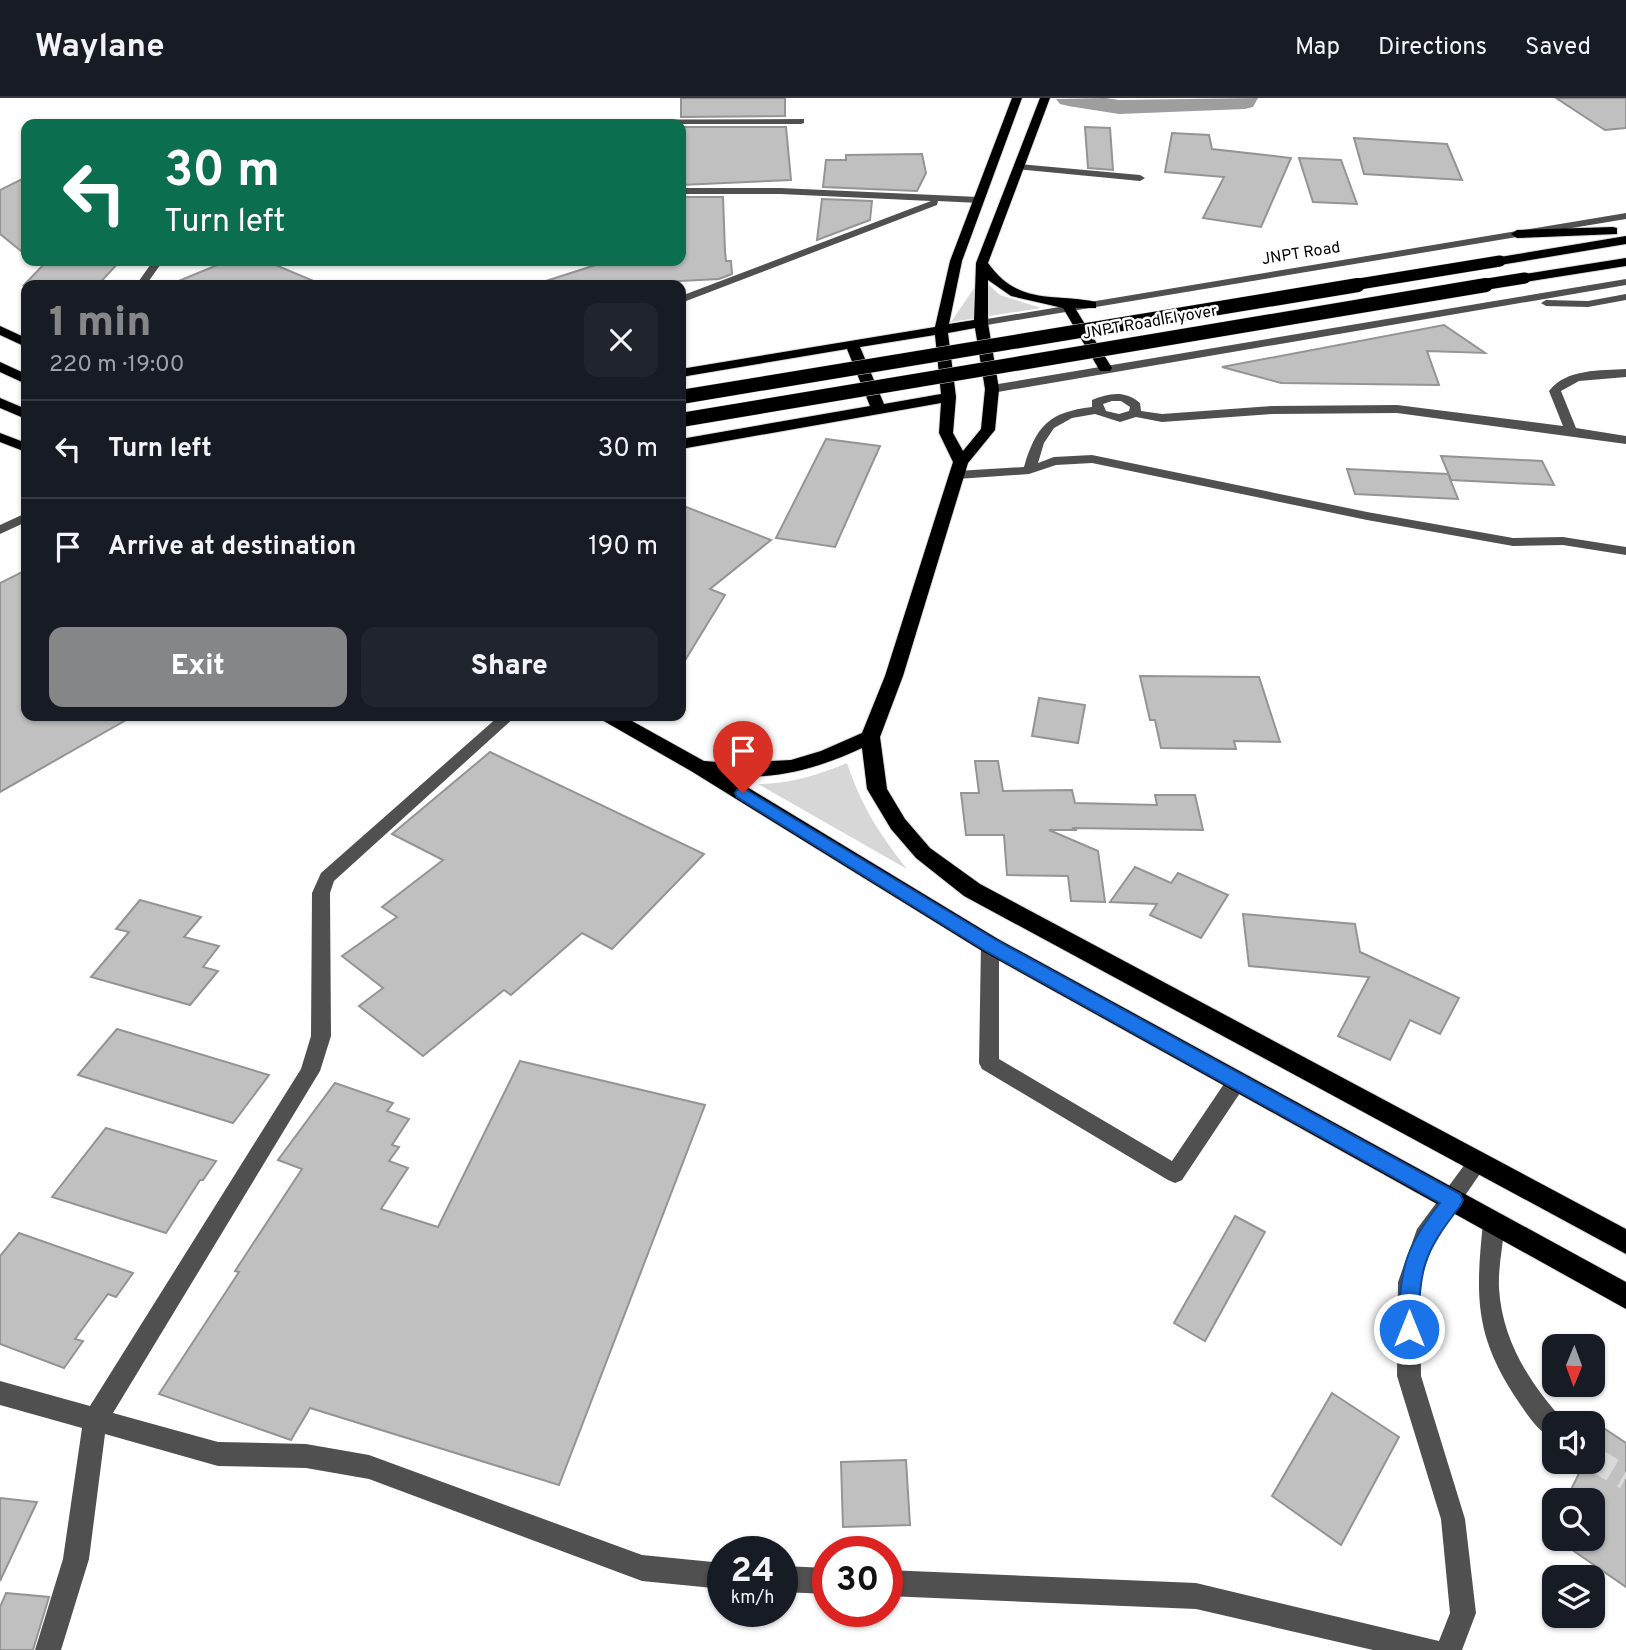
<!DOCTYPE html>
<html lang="en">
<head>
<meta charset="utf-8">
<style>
  :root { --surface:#171b24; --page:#20242c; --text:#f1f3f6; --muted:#9ea1a6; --line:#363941; --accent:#858687 }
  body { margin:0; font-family:Overpass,sans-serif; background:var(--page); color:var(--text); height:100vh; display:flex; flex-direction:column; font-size:26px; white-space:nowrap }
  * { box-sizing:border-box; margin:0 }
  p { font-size:23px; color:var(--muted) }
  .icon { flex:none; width:38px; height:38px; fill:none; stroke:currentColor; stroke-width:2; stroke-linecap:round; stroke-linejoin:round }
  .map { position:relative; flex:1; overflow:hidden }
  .panel { position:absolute; left:21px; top:182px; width:665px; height:441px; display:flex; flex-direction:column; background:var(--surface); border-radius:14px; box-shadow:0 2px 5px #0004 }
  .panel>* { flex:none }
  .top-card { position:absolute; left:21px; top:21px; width:665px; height:147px; border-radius:14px; box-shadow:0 2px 5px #0004; background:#0b6e4f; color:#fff; overflow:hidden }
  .needle { width:46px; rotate:181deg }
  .tools { position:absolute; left:1542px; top:1236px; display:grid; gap:14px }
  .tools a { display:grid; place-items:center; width:63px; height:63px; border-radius:14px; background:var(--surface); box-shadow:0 2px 5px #0004; font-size:35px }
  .speed { position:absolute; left:707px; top:1438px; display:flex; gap:14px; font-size:35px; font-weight:700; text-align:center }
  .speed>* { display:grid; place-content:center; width:91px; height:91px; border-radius:50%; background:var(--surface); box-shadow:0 2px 5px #0004; line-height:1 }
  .speed small { font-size:18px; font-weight:400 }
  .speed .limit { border:10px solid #d22; background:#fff; color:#111 }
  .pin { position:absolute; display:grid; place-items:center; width:60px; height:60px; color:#fff; margin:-72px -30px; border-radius:50% 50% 50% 0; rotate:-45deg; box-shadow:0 0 7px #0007 }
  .pin .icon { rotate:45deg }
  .me { position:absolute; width:77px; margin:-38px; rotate:0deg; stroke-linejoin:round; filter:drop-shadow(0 0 5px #0008) }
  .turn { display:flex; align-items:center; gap:24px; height:147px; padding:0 28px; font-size:32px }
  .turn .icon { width:91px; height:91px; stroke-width:2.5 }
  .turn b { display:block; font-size:49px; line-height:60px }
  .round { display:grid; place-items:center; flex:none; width:74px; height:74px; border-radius:14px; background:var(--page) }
  .overview { display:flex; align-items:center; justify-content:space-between; height:119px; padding:0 28px }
  h1 { font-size:42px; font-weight:800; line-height:52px; color:var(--accent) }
  .cta { display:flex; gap:14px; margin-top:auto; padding:14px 28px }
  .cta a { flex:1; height:80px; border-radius:14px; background:var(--accent); color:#fff; font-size:28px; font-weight:800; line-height:80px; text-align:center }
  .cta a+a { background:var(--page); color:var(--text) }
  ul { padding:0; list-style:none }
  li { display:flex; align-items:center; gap:21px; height:98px; padding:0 28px; border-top:2px solid var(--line) }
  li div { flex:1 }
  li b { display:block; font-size:26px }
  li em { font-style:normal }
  header { display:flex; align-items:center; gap:42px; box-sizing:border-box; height:98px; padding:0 35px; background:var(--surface); border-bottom:2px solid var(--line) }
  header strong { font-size:33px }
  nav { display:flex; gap:38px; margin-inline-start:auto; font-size:24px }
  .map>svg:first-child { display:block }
  .green { fill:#d7d7d7 }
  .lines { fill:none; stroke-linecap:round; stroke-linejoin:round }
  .river { fill:#9e9e9e; fill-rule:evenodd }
  .building { fill:#c0c0c0; stroke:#949494; stroke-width:2 }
  .minor-tunnel { stroke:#d9d9d9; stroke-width:24; stroke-dasharray:24 12; stroke-linecap:butt }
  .highway-casing { stroke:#dbdbdb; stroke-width:2 }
  .minor { fill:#505050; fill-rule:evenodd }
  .highway { fill:#000; fill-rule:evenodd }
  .highway-bridge-far1-casing { stroke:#dbdbdb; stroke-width:12; stroke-linecap:butt }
  .highway-bridge-casing { stroke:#dbdbdb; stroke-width:15; stroke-linecap:butt }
  .highway-bridge-far1 { stroke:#000; stroke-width:11 }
  .highway-bridge { stroke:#000; stroke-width:14 }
  .route { fill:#1a73e8; stroke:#114b97; stroke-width:2 }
  .labels { text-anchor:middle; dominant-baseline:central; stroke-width:5; stroke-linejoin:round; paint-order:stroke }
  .far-street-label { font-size:16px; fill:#000; stroke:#fff }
</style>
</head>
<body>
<header>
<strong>Waylane</strong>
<nav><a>Map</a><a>Directions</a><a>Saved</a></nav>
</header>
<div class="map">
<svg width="1626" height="1552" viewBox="0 0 1626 1552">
  <rect width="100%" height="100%" fill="#fff"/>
  <g class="green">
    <path d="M981 180 1000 197 1041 210 951 224Z"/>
    <path d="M847 665C862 709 878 734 907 771L758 686C790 686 818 677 847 665Z"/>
  </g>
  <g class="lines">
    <path class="river" d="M1106 0 1119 2 1258 0 1253 9 1245 11 1119 16 1068 8 1060 6 1056 1Z"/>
  </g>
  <g class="building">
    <path d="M681 0H785V18L681 19Z"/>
    <path d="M1556 0H1626V30L1605 32Z"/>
    <path d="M681 29H786L791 82 681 87Z"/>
    <path d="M1085 29 1110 30 1113 72 1088 70Z"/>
    <path d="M1172 35 1209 37 1212 51 1291 60 1261 129 1203 120 1224 79 1165 74Z"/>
    <path d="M1354 40 1447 46 1462 82 1364 76Z"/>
    <path d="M922 56 926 75 917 93 823 89 826 62H846V57Z"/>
    <path d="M1299 60 1341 62 1357 106 1313 104Z"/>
    <path d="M26 79V157L0 136V92Z"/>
    <path d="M681 99H723L725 153 726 163H731L732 176 719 181 659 184 663 187H547L546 183 608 163H681Z"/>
    <path d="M822 101 872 103 870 122 817 142Z"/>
    <path d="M47 163H120L98 187H24Z"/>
    <path d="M227 163H266L323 187H169Z"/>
    <path d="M1444 227 1485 255 1427 253 1439 287 1281 285 1222 269Z"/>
    <path d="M826 341 880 348 835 449 776 440Z"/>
    <path d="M1441 358 1542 363 1554 387 1451 382Z"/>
    <path d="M1347 371 1448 376 1458 401 1355 396Z"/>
    <path d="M681 407 771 442 710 491 725 497 681 569Z"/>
    <path d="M26 472V618H133L0 694V485Z"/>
    <path d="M1140 578 1259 579 1280 644 1234 643 1236 651 1161 650 1155 622H1150Z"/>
    <path d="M1039 600 1085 607 1078 645 1032 638Z"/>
    <path d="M490 654 704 756 612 851 582 835 511 897 504 892 423 958 359 908 383 890 342 858 397 819 382 809 443 762 392 736Z"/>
    <path d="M975 663H998L1003 693 1072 692 1075 705 1157 707 1155 697H1195L1203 732 1072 730 1077 732H1049L1098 753 1105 804 1071 803 1068 778 1007 777 1004 737H966L961 695H979Z"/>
    <path d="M1135 769 1171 785 1178 775 1228 797 1201 840 1150 817 1157 806 1110 804Z"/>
    <path d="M140 802 201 819 184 839 219 848 203 869 218 873 190 907 91 879 129 834 116 831Z"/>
    <path d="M1243 816 1355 826 1360 854 1459 900 1440 936 1410 922 1390 962 1338 938 1369 879 1249 868Z"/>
    <path d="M117 931 269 977 233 1025 78 977Z"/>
    <path d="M520 963 705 1007 559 1387 310 1310 291 1342 159 1296 239 1174 235 1173 302 1071 278 1062 335 985 393 1005 387 1013 409 1021 392 1047 399 1049 389 1063 408 1070 381 1111 438 1129Z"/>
    <path d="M106 1030 216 1063 203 1082H200L166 1135 52 1099Z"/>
    <path d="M1235 1118 1265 1134 1205 1243 1174 1225Z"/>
    <path d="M19 1135 133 1175 116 1199 108 1196 75 1241 83 1243 64 1270 0 1246V1158Z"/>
    <path d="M1332 1295 1399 1339 1341 1447 1272 1398Z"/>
    <path d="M1602 1329 1626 1345V1489L1555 1440H1592V1402H1566L1585 1363H1592V1348Z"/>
    <path d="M906 1362 910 1427 843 1429 841 1364Z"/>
    <path d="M0 1400 37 1404 0 1483Z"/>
    <path d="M6 1495 49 1499 33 1552H0V1509Z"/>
  </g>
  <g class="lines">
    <path class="minor-tunnel" d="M1592 1360 1626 1380"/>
    <g class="highway-casing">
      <g id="highway">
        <path d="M1012 0H1022L962 163 949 226 974 222 976 165 1040 0H1050L988 165C1019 208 1052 195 1096 204V210H1075L1112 270 1110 273H1100L1063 210 1011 198 988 182V225L999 291 995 332 968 365 903 578 880 639 887 691 905 721 930 750 980 786 1626 1131V1156L964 798 916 760 891 731 867 691 862 650C819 670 777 682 729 678L998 841 1626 1184V1211L982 853 691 673 602 622 600 618H623L704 663 732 665 791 662 821 653 862 635 885 578 953 364 939 335 941 305 681 351V341L870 308 847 251 681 279V271L935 229 950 163ZM975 230 985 291 981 331 963 353 953 335 956 299 948 235ZM935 237 941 296 884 306 860 249Z"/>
        <path d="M1613 129 1617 130V136L1517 140 1511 136 1517 132Z"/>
        <path d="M1626 138V146L1500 167 1494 163 1500 159Z"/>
        <path d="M1626 160V168L1525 184 1519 180 1525 176Z"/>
        <path d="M0 228 26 240V249L0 237Z"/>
        <path d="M0 264 26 276V286L0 274Z"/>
        <path d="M0 300 26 311V321L0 310Z"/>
        <path d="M0 335 26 345V354L0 344Z"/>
      </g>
    </g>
    <g class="minor">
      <path d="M804 21V25L801 26H250L254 23Z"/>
      <path d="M1019 66 1140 77 1145 80 1140 83 1016 71V67Z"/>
      <path d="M681 90H780L979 99 984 102 979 105 938 103 937 107 681 205V198L931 103 780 96H681Z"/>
      <path d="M1626 115V121L981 228 975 225 981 222Z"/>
      <path d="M153 163H163L146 187H136Z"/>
      <path d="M1626 181V187L992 295 986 291 992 287Z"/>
      <path d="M1626 196V202L1588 209 1546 208 1541 205 1546 202 1588 203Z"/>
      <path d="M1626 271V279L1579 283 1561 293 1576 330 1626 338V346L1397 315 1273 316 1162 324 1136 319 1120 324 1095 316 1072 320 1054 330 1044 345 1038 365 1054 359 1092 357 1367 414 1513 440 1563 439 1626 449V457L1563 447 1513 448 1367 422 1092 365 1056 367 1029 376 957 381 951 377 957 373 1024 369C1036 328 1049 314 1092 309V302C1109 295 1125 292 1140 305L1141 313 1162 316 1273 308 1397 307 1563 328 1549 293C1567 270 1600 273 1626 271ZM1112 303H1121L1130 309 1129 313 1119 316 1106 313 1103 306Z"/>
      <path d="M26 415V424L0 436V427Z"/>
      <path d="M499 618H516L334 783 330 795 331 938 320 973 113 1315 218 1344 306 1346 369 1357 642 1457 723 1465V1491L642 1483 369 1381 306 1370 218 1368 105 1336 89 1461 61 1552H35L63 1461 82 1330 0 1307V1283L90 1308 301 971 311 938 312 795 321 775Z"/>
      <path d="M990 840 996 842 999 847V961L1172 1063 1230 977 1237 975 1244 977 1247 983 1244 989 1182 1082 1175 1085 1168 1082 982 971 979 965 981 847 984 842Z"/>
      <path d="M1478 1055 1485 1058 1488 1064 1434 1143 1420 1184 1421 1278 1465 1421 1476 1515 1462 1552H1373L1196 1511 887 1498V1472L1196 1485 1439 1543 1450 1515 1441 1421 1397 1278 1398 1184 1417 1131 1471 1058Z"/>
      <path d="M1494 1115 1502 1118 1505 1125C1503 1147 1498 1169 1499 1190 1502 1242 1529 1284 1562 1321L1564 1325H1554V1341C1539 1335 1529 1319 1520 1306 1475 1240 1475 1202 1483 1125L1486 1118Z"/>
      <path d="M782 1468 828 1470V1496L782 1494Z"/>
    </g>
    <use href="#highway" class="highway"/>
    <g class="highway-bridge-far1-casing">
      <g id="highway-bridge-far1">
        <path d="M1347 188 1500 163"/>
        <path d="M1475 188 1525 180"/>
      </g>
    </g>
    <g class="highway-bridge-casing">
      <g id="highway-bridge">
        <path d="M681 299 1358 187"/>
        <path d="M681 322 1486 187"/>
      </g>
    </g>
    <use href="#highway-bridge-far1" class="highway-bridge-far1"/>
    <use href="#highway-bridge" class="highway-bridge"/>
  </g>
  <path class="route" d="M743 690 996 842 1460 1096 1463 1102 1460 1108C1423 1156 1419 1170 1419 1231L1416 1238 1409 1241 1402 1238 1399 1231C1399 1174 1404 1150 1440 1105L984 852 737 699 735 695 737 692Z"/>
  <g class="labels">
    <g class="far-street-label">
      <text transform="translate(1301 156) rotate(-9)">JNPT Road</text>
      <text transform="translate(1150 225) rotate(-10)">JNPT Road Flyover</text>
    </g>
  </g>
</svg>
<div class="tools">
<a><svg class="needle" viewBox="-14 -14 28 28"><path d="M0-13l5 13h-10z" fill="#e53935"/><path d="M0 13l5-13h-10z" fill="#9ea1a6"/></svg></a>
<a><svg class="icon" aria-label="sound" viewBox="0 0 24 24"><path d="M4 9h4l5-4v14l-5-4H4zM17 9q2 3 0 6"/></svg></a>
<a><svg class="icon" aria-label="search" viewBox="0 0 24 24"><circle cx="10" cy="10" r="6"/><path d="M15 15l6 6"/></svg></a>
<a><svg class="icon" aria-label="layers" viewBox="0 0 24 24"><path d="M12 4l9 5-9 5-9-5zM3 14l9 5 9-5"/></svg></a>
</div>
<div class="speed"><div>24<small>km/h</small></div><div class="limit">30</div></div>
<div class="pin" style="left:743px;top:695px;background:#d93025"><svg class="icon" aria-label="arrive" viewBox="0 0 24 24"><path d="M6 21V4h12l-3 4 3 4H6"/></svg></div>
<svg class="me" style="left:1409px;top:1231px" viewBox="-20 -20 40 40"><circle r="17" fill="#1a73e8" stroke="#fff" stroke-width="3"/><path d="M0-11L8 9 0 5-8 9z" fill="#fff"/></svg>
<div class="top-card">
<div class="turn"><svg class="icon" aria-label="left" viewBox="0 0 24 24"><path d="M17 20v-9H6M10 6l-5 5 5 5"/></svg><div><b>30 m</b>Turn left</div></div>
</div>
<section class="panel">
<div class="overview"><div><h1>1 min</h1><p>220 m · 19:00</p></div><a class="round"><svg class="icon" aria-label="close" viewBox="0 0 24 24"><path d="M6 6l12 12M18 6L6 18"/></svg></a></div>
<ul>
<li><svg class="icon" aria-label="left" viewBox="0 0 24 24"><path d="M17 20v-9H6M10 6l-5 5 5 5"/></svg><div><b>Turn left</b></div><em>30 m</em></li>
<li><svg class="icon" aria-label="arrive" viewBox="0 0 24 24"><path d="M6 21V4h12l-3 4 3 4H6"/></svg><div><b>Arrive at destination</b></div><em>190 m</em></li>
</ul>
<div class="cta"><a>Exit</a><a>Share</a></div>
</section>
</div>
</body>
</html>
